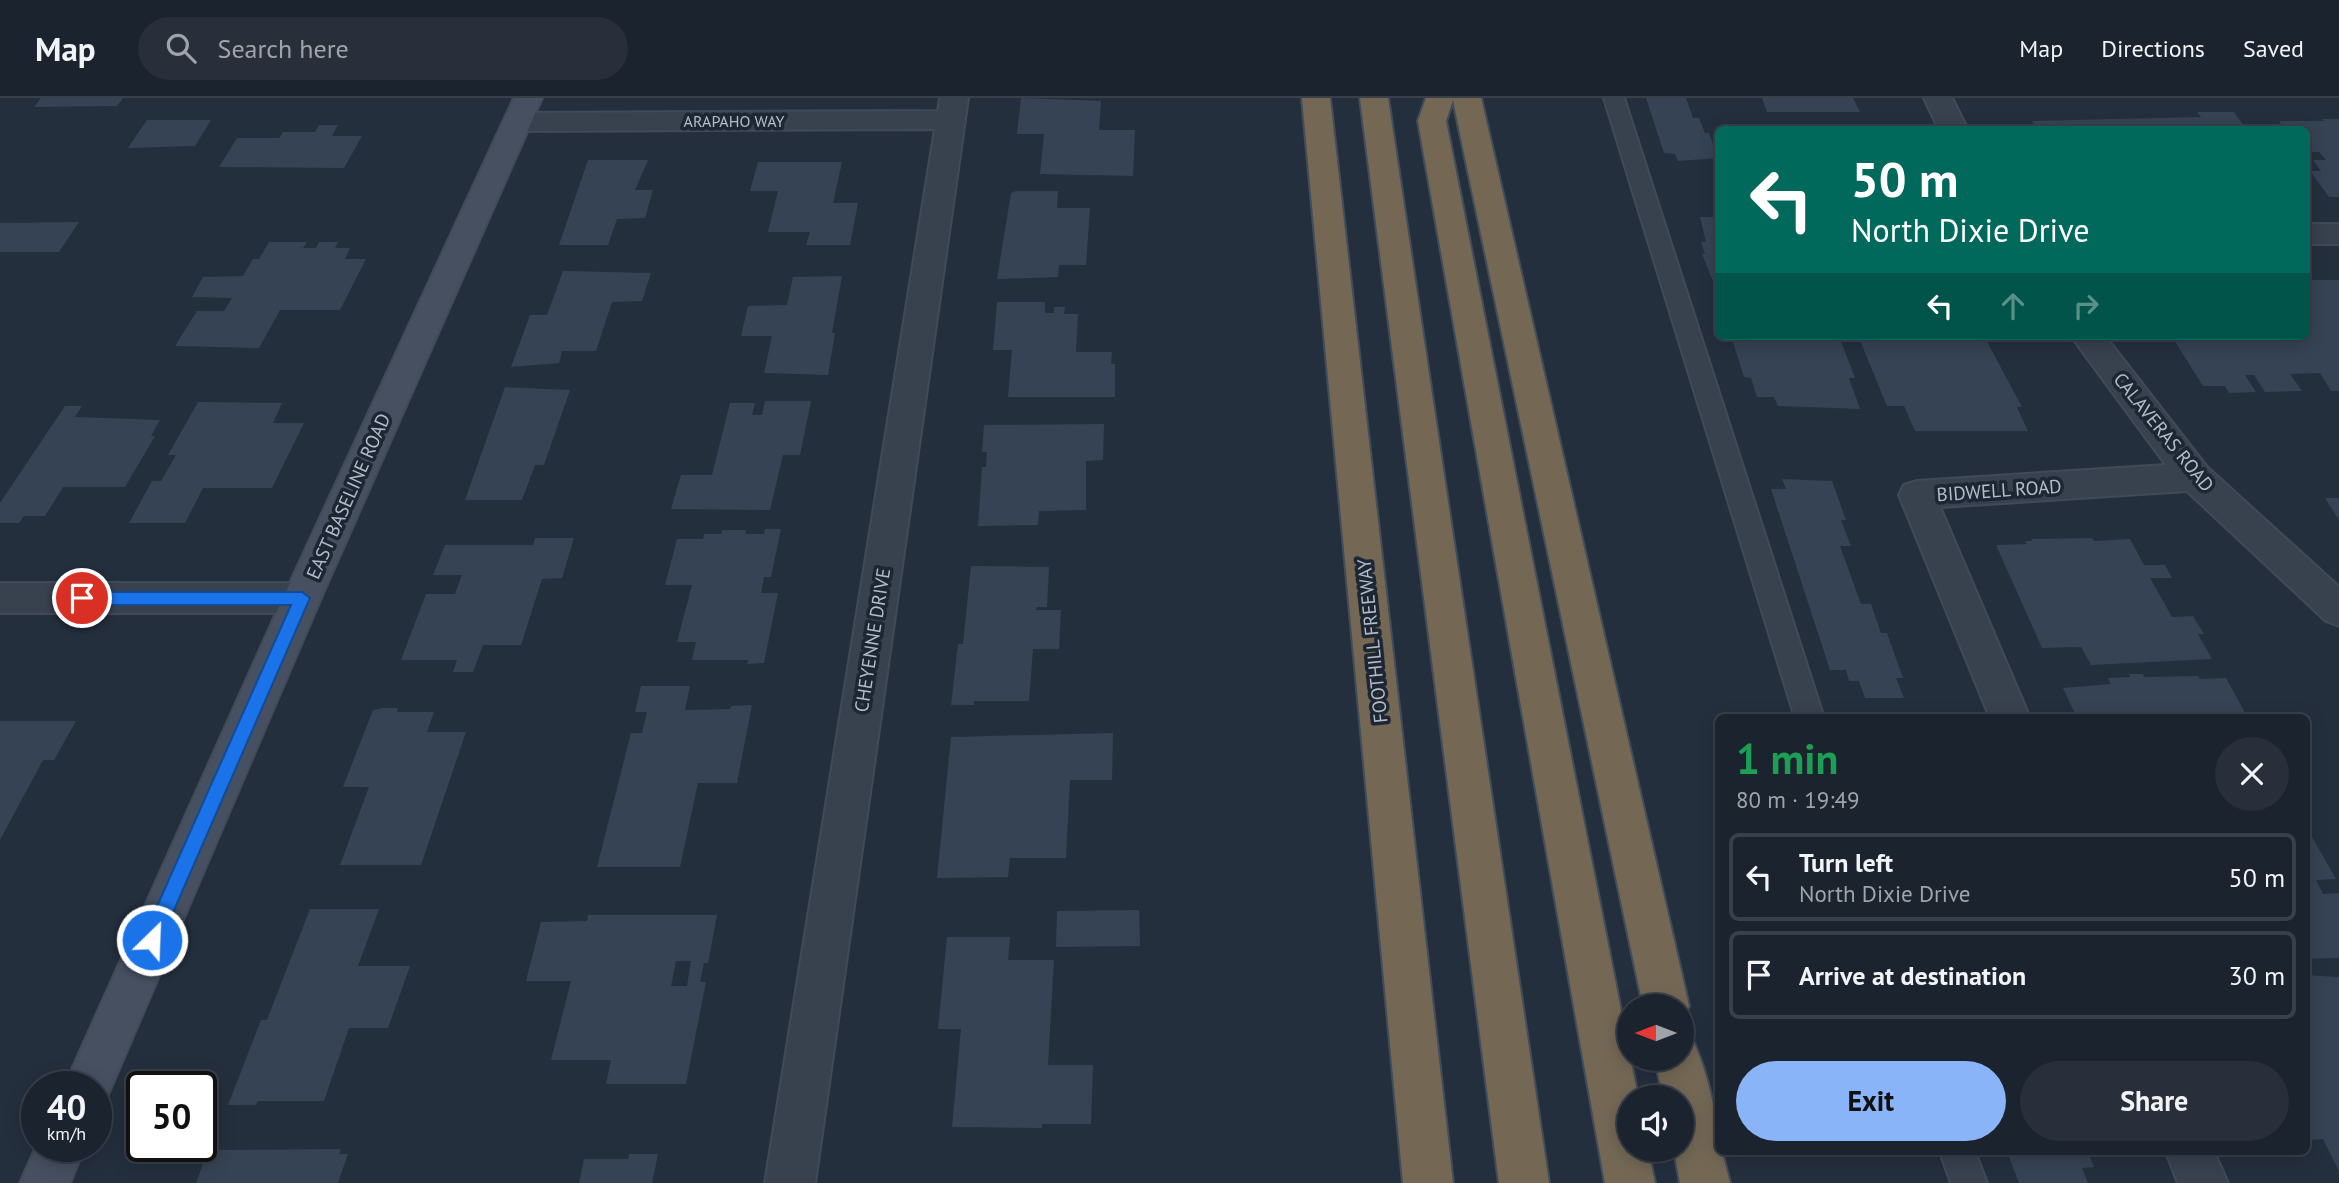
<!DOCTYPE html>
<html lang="en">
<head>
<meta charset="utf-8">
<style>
  :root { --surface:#1b232e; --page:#282f3a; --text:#f1f3f6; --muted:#a0a4aa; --line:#39404a; --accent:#8ab4f8 }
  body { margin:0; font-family:"PT Sans",sans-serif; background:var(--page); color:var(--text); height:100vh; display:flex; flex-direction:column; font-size:26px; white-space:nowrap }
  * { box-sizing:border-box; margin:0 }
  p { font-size:23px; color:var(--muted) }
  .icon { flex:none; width:38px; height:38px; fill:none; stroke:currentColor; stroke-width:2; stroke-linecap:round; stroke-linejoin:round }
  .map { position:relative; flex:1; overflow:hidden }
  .sheet { position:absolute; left:1715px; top:616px; width:595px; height:441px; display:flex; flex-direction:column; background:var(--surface); border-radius:10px; box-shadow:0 4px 18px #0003,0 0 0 2px var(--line) }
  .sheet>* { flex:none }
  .banner { position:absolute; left:1715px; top:28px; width:595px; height:214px; border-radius:10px; box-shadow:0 4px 18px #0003,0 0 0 2px var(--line); background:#00695c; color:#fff; overflow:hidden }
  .needle { width:46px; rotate:270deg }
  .controls { position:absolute; left:1617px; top:896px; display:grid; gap:14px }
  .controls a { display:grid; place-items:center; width:77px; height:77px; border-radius:50%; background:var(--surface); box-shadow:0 4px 18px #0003,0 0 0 2px var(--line); font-size:35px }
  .speed { position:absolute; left:21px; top:973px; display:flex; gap:14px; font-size:35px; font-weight:700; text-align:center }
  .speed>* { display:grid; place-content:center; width:91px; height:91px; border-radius:50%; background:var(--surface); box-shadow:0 4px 18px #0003,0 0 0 2px var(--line); line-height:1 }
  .speed small { font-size:18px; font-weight:400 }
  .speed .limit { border:4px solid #111; border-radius:10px; background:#fff; color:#111 }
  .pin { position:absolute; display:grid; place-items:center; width:60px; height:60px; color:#fff; margin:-30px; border:4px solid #fff; border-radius:50%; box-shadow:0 2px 7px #0007 }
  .me { position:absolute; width:77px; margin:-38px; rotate:24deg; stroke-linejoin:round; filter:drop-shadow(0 0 5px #0008) }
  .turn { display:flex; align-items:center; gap:24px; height:147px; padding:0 21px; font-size:32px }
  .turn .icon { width:91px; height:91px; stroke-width:2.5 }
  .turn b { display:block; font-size:49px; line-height:60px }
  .lanes { display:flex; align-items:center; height:66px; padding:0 21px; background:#0003; justify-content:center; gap:35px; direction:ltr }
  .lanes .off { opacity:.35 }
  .round { display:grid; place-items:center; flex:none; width:74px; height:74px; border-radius:37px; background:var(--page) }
  .overview { display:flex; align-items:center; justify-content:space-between; height:119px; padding:0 21px }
  h1 { font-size:42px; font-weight:800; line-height:52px; color:#1e9e55 }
  .cta { display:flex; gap:14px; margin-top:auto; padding:14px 21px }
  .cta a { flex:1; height:80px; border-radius:42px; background:var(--accent); color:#111; font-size:28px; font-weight:800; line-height:80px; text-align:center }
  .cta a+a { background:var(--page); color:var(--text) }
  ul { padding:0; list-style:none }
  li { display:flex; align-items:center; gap:21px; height:88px; margin:0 14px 10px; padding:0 7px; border:4px solid var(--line); border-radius:10px }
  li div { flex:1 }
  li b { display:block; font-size:26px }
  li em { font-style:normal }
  header { display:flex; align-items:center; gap:42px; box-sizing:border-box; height:98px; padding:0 35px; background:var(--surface); border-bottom:2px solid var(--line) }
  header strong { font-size:33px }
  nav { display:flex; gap:38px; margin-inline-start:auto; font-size:24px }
  .search { width:490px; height:63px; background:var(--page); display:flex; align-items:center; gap:18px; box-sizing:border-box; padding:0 24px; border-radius:38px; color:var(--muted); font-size:26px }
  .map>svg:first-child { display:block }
  .building { fill:#364354; fill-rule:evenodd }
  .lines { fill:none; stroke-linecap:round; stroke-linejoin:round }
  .service-casing { stroke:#414a57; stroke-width:4 }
  .minor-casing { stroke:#414a57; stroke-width:4 }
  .secondary-casing { stroke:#414a57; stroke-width:4 }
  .motorway-casing { stroke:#434c59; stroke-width:4 }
  .service { fill:#38414e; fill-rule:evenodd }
  .minor { fill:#38414e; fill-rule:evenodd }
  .secondary { fill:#465061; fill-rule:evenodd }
  .motorway { fill:#746855; fill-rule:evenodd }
  .route { fill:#1a73e8; stroke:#114b97; stroke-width:2 }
  .labels { text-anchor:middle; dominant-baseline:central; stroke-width:7; stroke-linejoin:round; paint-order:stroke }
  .far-street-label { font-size:16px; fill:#b4bcc9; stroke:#1d2633 }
  .street-label { font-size:19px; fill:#b4bcc9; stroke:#1d2633 }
</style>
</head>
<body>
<header>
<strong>Map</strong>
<div class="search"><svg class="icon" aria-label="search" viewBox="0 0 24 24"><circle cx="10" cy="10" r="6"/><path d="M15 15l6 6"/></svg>Search here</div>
<nav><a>Map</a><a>Directions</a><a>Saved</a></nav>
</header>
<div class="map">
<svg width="2339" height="1085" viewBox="0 0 2339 1085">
  <rect width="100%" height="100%" fill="#242f3e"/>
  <g class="building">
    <path d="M41 0H123L117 8 34 9Z"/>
    <path d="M1021 0 1101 3 1099 32H1135L1133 78 1040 76 1044 36H1017Z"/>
    <path d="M1646 0H1686L1693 20H1699L1705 35H1709L1718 60 1678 63 1675 56 1664 55Z"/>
    <path d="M1762 0H1853L1860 14H1767Z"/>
    <path d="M2197 14H2234L2246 31 2037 32 2032 23 2201 19Z"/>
    <path d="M2322 21H2339V99H2329L2310 73H2321L2313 62H2326L2319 54H2306V32H2285L2279 23H2324Z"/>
    <path d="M147 22H211L195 48 128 50Z"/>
    <path d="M319 27H338L332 38H362L344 70 219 69 237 40H279L283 34H315Z"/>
    <path d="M588 62H648L635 92H653L645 120 617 121 608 147H559Z"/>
    <path d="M758 64H842L833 105H858L850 147H806L810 134H768L778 93H750Z"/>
    <path d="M1016 93H1058L1057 110H1090L1086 167H1059L1058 179 997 181 1011 95Z"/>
    <path d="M1700 119H1718V196L1702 156H1705L1701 144H1706Z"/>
    <path d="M79 124 59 154H0V125Z"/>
    <path d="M269 144H307L303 150H316L319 144H338L335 150H350L345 161H366L340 212H280L259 250 175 248 197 213H224L232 200 192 199 203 179 243 178 253 161H259Z"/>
    <path d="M563 173 651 175 642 203 612 204 596 253H562L559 265 511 269 530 217H547Z"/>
    <path d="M842 178 832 235H835L828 277 764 275 772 238H741L748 208 787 207 793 179Z"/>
    <path d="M2306 182H2339V293H2331L2320 275 2290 276 2302 293 2265 294 2254 277H2245L2256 294 2229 295 2225 288H2203L2174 242H2185L2182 238H2306Z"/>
    <path d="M997 204H1045V215H1054V209H1065L1064 216H1078L1076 254H1112L1111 266H1115V299H1008L1012 252H993Z"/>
    <path d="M1731 238H1839L1855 280H1849L1860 311 1778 308 1774 299H1757L1751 280 1744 279Z"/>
    <path d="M1884 238 1985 240 2022 309H2017L2028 333H1915L1904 308H1887L1859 240H1885Z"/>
    <path d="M505 289 570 292 544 367H535L522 402H465Z"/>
    <path d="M765 303H811L800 357H783L770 412 671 411 681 377H712L730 305H755L752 317H762Z"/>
    <path d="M198 304 282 305 273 325H304L272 390H203L185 425H129L152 383H161L176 357H168Z"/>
    <path d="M65 308H82L75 319 160 322 151 338H155L125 389H63L45 418H24L19 425H0V405Z"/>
    <path d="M1104 326 1103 362 1086 363V412L1039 413 1038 427 978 428 982 369H986L987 354H982L984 327Z"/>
    <path d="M1782 381 1832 383 1846 422H1841L1851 448H1840L1861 506H1871L1881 535H1887L1903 580H1896L1904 600H1865L1859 583H1849L1846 572H1830L1771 391H1786Z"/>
    <path d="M2325 400H2339V422Z"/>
    <path d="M765 431H781L771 479H764L761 495H778L764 565 747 566 748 562H692L696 544H677L692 487H665L677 441H703L704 436H721L722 432H746L745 436H764Z"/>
    <path d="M535 440H574L562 480 542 481 521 547H483L473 574H453L457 562H401L426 496H455L462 477H433L445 447H533Z"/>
    <path d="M2092 440 2094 443 2130 441 2144 467H2165L2172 480H2150L2172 519 2193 518 2204 536H2198L2212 561 2091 567 2081 549 2042 550 1996 447 2027 446 2025 443H2032L2031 441Z"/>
    <path d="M971 468 1049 469 1047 509H1037L1036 512H1061L1059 551H1033L1029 603H974V607H951L958 546H963Z"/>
    <path d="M2129 576H2143L2144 579 2198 578 2200 581 2226 580 2248 620H2077L2063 590 2111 586 2108 580 2130 579Z"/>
    <path d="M641 588H690L685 612 730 611 731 608 752 607 737 685H698L680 769H597L631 635H642L647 614H635Z"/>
    <path d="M383 610H398L397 614H434L427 634H466L421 767H340L369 689H343L373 612Z"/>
    <path d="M1912 614 1913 620H1850L1848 616Z"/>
    <path d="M0 623H76L54 662H43L0 742Z"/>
    <path d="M1113 635 1112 682H1070L1066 760H1010L1008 779 937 780 951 639Z"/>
    <path d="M2306 739H2312L2336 781 2316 782 2323 796 2339 795V860L2306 861Z"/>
    <path d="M310 811H379L358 868H410L388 930H349L324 1003H258L256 1007H228L261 922H267Z"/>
    <path d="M1139 812 1140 848 1056 849 1057 813Z"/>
    <path d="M588 817H717L708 865H704L700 884H706L686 986H606L611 962H551L571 883H526L541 824 587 823ZM676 863H691L687 888H671Z"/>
    <path d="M947 839H1010L1008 862H1054L1048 967H1093L1091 1026H1042V1030L952 1029 961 931H938Z"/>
    <path d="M2306 877 2339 879V1073L2323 1041 2306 1042Z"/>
    <path d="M341 1051 339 1056H348L338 1085H196L208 1052Z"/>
    <path d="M2007 1054H2088L2094 1069 2082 1070 2088 1085H2019Z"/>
    <path d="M629 1056H658L652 1085H579L584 1061H628Z"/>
  </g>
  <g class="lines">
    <g class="service-casing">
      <g id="service">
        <path d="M1604 0H1624L1824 620H1795Z"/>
        <path d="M1940 1054H1975L1987 1085H1951Z"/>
      </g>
    </g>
    <g class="minor-casing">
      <g id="minor">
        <path d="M940 0H968L815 1085H765L935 31 518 33 508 30 504 24 508 18 518 15 938 13Z"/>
        <path d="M1924 0H1952L1968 32H1939Z"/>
        <rect x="2306" y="126" width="33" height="20"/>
        <path d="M2071 238H2105L2207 369 2339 489V528L2326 523 2187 393 1940 409 2030 620H1990L1899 397 1904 387 1917 383 2166 367Z"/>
        <path d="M0 485H302L315 489 321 500 315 511 302 515H0Z"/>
        <path d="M2166 1054H2214L2228 1085H2178Z"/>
      </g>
    </g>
    <g class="secondary-casing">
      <g id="secondary">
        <path d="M514 0H542L321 500 104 1006 96 1009V989H64L283 500Z"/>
        <path d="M37 1047 85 1048 70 1085H20Z"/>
      </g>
    </g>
    <g class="motorway-casing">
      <g id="motorway">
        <path d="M1302 0H1330L1453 1085H1403Z"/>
        <path d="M1360 0H1388L1549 1085H1499Z"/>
        <path d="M1426 0H1481L1689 908 1682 924V908H1643L1453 2 1446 23 1638 999H1629V1052H1648L1655 1085H1605L1418 23Z"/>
        <path d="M1682 939 1694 945C1708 977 1718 1018 1718 1054H1722L1730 1085H1680L1674 1052H1682V999H1663L1655 961H1682Z"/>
      </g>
    </g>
    <use href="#service" class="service"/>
    <use href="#minor" class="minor"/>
    <use href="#secondary" class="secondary"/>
    <use href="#motorway" class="motorway"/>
  </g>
  <path class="route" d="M82 494H302L310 500 158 849 152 851 145 849 142 842 291 507H82L74 500Z"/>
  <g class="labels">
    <g class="far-street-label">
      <text x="734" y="23">ARAPAHO WAY</text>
    </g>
    <g class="street-label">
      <text transform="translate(2164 334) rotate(51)">CALAVERAS ROAD</text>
      <text transform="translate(1999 392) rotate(-4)">BIDWELL ROAD</text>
      <text transform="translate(348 398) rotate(-66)">EAST BASELINE ROAD</text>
      <text transform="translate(872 542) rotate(-81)">CHEYENNE DRIVE</text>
      <text transform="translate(1372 543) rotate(-96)">FOOTHILL FREEWAY</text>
    </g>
  </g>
</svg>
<div class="controls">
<a><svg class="needle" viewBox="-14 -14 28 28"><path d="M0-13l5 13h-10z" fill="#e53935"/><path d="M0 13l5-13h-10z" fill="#a0a4aa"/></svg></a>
<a><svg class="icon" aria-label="sound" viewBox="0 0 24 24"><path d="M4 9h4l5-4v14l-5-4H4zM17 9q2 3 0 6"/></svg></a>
</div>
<div class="speed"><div>40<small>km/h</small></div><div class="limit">50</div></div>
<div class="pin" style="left:82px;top:500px;background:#d93025"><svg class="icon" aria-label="arrive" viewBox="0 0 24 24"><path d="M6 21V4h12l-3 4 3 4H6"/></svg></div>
<svg class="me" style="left:152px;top:842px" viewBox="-20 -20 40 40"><circle r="17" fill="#1a73e8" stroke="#fff" stroke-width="3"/><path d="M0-11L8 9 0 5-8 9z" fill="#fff"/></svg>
<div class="banner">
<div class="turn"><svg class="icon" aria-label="left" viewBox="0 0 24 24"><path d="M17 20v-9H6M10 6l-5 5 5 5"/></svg><div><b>50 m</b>North Dixie Drive</div></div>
<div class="lanes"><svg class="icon" aria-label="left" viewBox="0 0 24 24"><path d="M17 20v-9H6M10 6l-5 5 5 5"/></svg><svg class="icon off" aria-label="ahead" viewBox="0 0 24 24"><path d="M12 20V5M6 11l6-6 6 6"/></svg><svg class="icon off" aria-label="right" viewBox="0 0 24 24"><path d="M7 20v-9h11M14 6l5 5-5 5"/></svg></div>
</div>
<section class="sheet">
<div class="overview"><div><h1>1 min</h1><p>80 m · 19:49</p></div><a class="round"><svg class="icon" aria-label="close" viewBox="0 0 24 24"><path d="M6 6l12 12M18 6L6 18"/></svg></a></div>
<ul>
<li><svg class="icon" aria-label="left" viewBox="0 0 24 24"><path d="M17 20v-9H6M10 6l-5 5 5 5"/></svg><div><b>Turn left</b><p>North Dixie Drive</p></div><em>50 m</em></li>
<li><svg class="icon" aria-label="arrive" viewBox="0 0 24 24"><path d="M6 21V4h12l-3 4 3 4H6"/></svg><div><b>Arrive at destination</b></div><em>30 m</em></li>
</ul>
<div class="cta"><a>Exit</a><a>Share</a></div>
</section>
</div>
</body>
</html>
